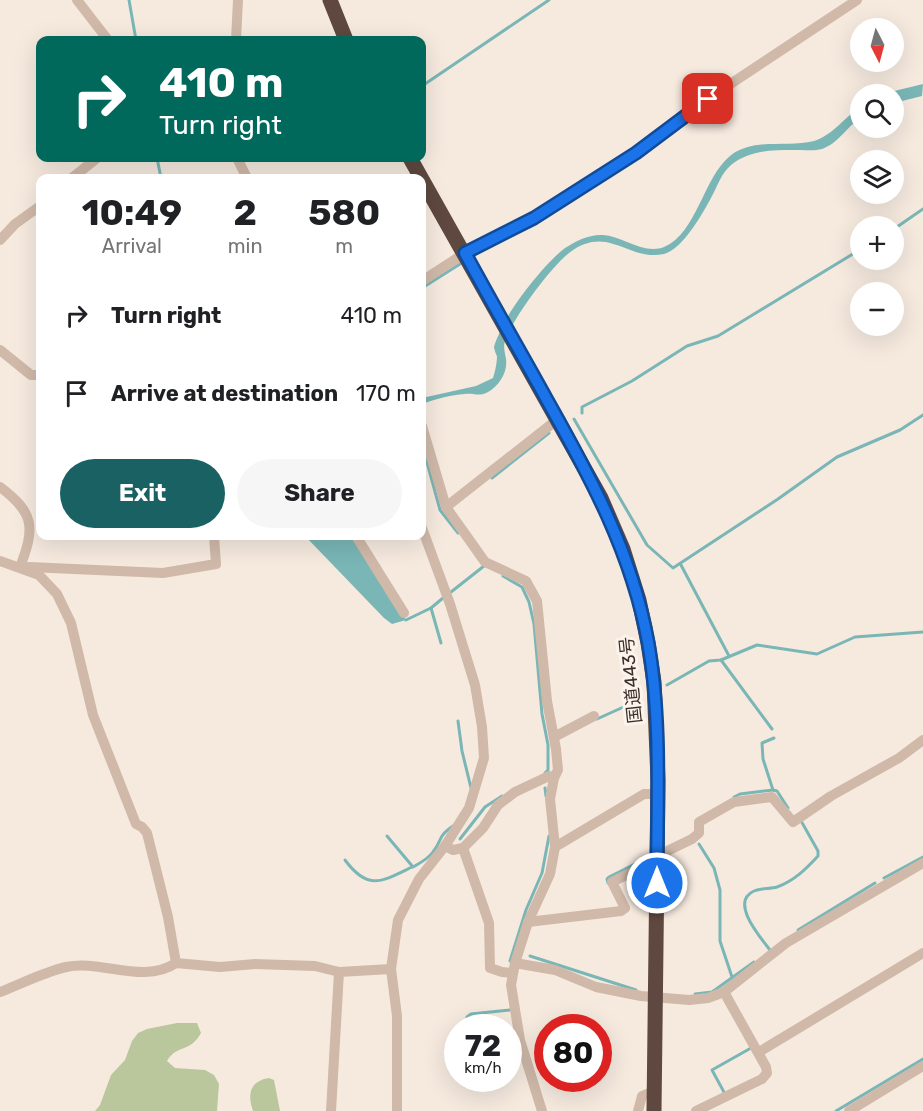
<!DOCTYPE html>
<html lang="en">
<head>
<meta charset="utf-8">
<style>
  :root { --surface:#fff; --page:#f6f6f6; --text:#202124; --muted:#757577; --accent:#196163 }
  body { margin:0; font-family:Rubik,"Noto Sans JP",sans-serif; background:var(--page); color:var(--text); height:100vh; display:flex; flex-direction:column; font-size:22px; white-space:nowrap }
  * { box-sizing:border-box; margin:0 }
  p { font-size:20px; color:var(--muted) }
  .icon { flex:none; width:33px; height:33px; fill:none; stroke:currentColor; stroke-width:2; stroke-linecap:round; stroke-linejoin:round }
  .map { position:relative; flex:1; overflow:hidden }
  .drawer { position:absolute; left:36px; top:174px; width:390px; height:366px; display:flex; flex-direction:column; background:var(--surface); border-radius:12px; box-shadow:0 6px 24px #0002 }
  .drawer>* { flex:none }
  .top-card { position:absolute; left:36px; top:36px; width:390px; height:126px; border-radius:12px; box-shadow:0 6px 24px #0002; background:#00695c; color:#fff; overflow:hidden }
  .needle { width:39px; rotate:174deg }
  .controls { position:absolute; left:850px; top:18px; display:grid; gap:12px }
  .controls a { display:grid; place-items:center; width:54px; height:54px; border-radius:50%; background:var(--surface); box-shadow:0 6px 24px #0002; font-size:30px }
  .speed { position:absolute; left:444px; top:1014px; display:flex; gap:12px; font-size:30px; font-weight:700; text-align:center }
  .speed>* { display:grid; place-content:center; width:78px; height:78px; border-radius:50%; background:var(--surface); box-shadow:0 6px 24px #0002; line-height:1 }
  .speed small { font-size:15px; font-weight:400 }
  .speed .limit { border:9px solid #d22; background:#fff; color:#111 }
  .pin { position:absolute; display:grid; place-items:center; width:51px; height:51px; color:#fff; margin:-26px; border-radius:12px; box-shadow:0 3px 9px #0006 }
  .me { position:absolute; width:66px; margin:-33px; rotate:0deg; stroke-linejoin:round; filter:drop-shadow(0 0 4px #0008) }
  .turn { display:flex; align-items:center; gap:21px; height:126px; padding:0 24px; font-size:27px }
  .turn .icon { width:78px; height:78px; stroke-width:2.5 }
  .turn b { display:block; font-size:42px; line-height:51px }
  .eta { display:flex; justify-content:space-evenly; align-items:center; height:102px; text-align:center }
  .eta b { font-size:36px; font-weight:700; line-height:42px }
  .button { display:flex; gap:12px; margin-top:auto; padding:12px 24px }
  .button a { flex:1; height:69px; border-radius:36px; background:var(--accent); color:#fff; font-size:24px; font-weight:700; line-height:69px; text-align:center }
  .button a+a { background:var(--page); color:var(--text) }
  ul { padding:0; list-style:none }
  li { display:flex; align-items:center; gap:18px; height:78px; padding:0 24px }
  li div { flex:1 }
  li b { display:block; font-size:22px }
  li em { font-style:normal }
  .map>svg:first-child { display:block }
  .green { fill:#bac79c }
  .water { fill:#7ab6b6 }
  .lines { fill:none; stroke-linecap:round; stroke-linejoin:round }
  .stream { stroke:#7ab6b6; stroke-width:3 }
  .minor { stroke:#d0b9a9; stroke-width:10 }
  .highway { stroke:#5e483f; stroke-width:15 }
  .route-casing { stroke:#114b97; stroke-width:15 }
  .route { stroke:#1a73e8; stroke-width:10 }
  .labels { text-anchor:middle; dominant-baseline:central; stroke-width:6; stroke-linejoin:round; paint-order:stroke }
  .street-label { font-size:18px; fill:#3c2f29; stroke:#fcf4ec }
</style>
</head>
<body>
<div class="map">
<svg width="923" height="1111" viewBox="0 0 923 1111">
  <rect width="100%" height="100%" fill="#f6eadf"/>
  <g class="green">
    <path d="M177 1023H197L201 1033C190 1053 177 1044 167 1061L175 1068 205 1070 214 1075 219 1084 217 1111H95L100 1105 111 1075 125 1060 132 1041 138 1033 147 1029Z"/>
    <path d="M269 1078 274 1080 280 1111H253C247 1094 250 1081 269 1078Z"/>
  </g>
  <g class="water">
    <path d="M923 84 922 96 894 103V94H882Z"/>
    <path d="M861 106V118C846 127 839 143 822 149 815 151 807 150 800 150 776 150 750 149 731 165 721 174 718 185 712 196 703 213 683 249 664 254 628 262 608 223 569 253 550 268 513 318 505 341 503 347 505 353 506 359 508 372 499 386 488 392 480 397 473 393 465 394 451 395 435 399 422 404V398L476 386 493 378C495 372 497 363 497 356 496 355 494 348 494 347 495 343 497 338 499 334 507 311 545 263 565 248 576 241 589 234 603 235 622 236 644 255 664 247 697 233 703 178 730 156 754 137 787 148 814 141 833 135 845 117 861 106Z"/>
    <path d="M305 536H352L406 620 392 624 384 618Z"/>
  </g>
  <g class="lines">
    <g class="stream">
      <path d="M129 0 136 40"/>
      <path d="M422 86 549 0"/>
      <path d="M157 158 161 178"/>
      <path d="M894 229 923 209"/>
      <path d="M422 288 460 264"/>
      <path d="M582 413V407L632 381 687 346 718 336 861 249"/>
      <path d="M574 419 647 545 673 568 778 499 837 457 900 430 923 415"/>
      <path d="M422 444 440 510 458 533"/>
      <path d="M492 478 549 433"/>
      <path d="M681 565 729 656"/>
      <path d="M503 576 522 587 529 602 534 624 542 714 548 745V770L545 773"/>
      <path d="M451 592 484 566"/>
      <path d="M431 608 441 643"/>
      <path d="M406 620 431 608 443 598"/>
      <path d="M721 660 772 729"/>
      <path d="M667 685 709 661 721 660 757 645 817 654 855 637 923 632"/>
      <path d="M597 719 639 700"/>
      <path d="M458 721 462 751 471 788"/>
      <path d="M774 738 762 743 763 759 773 790 777 791 788 808"/>
      <path d="M545 788 546 796"/>
      <path d="M734 797 740 794 773 790"/>
      <path d="M387 836 413 867C420 863 428 859 433 852 443 839 437 837 453 826"/>
      <path d="M460 839 485 807 502 796"/>
      <path d="M699 844 714 868 720 890V941L732 977"/>
      <path d="M345 860C368 891 381 882 412 867"/>
      <path d="M884 878 923 857"/>
      <path d="M608 883 607 879 609 877 643 860"/>
      <path d="M798 930 875 883"/>
      <path d="M770 950C761 938 729 902 754 891 761 888 770 889 777 887 794 881 806 869 818 856V851L800 819"/>
      <path d="M530 956 636 990"/>
      <path d="M510 961 526 910 542 873 549 836"/>
      <path d="M695 994 712 992 754 962"/>
      <path d="M467 1017 471 1014 510 1010"/>
      <path d="M725 1094 712 1070 751 1048"/>
      <path d="M836 1111 923 1059"/>
    </g>
    <g class="minor">
      <path d="M77 0 108 40"/>
      <path d="M236 40 238 0"/>
      <path d="M237 158 247 178"/>
      <path d="M72 178 97 158"/>
      <path d="M0 240 15 224 40 206"/>
      <path d="M422 281 465 253 534 218 636 153 688 112 857 0"/>
      <path d="M0 350 31 375H40"/>
      <path d="M422 426 446 507 485 562 526 581 537 601 547 701 556 749 558 770 554 778 550 799 555 847 550 874 528 922 515 963 511 985 520 1040 542 1111"/>
      <path d="M0 487C35 513 35 528 20 567"/>
      <path d="M446 507 558 419"/>
      <path d="M356 536 404 613"/>
      <path d="M0 561 39 575 57 594 71 623 93 715 136 824 142 827 147 833 168 917 176 963 220 967 255 964 315 966 339 972 391 969"/>
      <path d="M29 567 163 573 216 564 214 536"/>
      <path d="M554 737 594 716"/>
      <path d="M445 846 453 850 463 848 489 923 490 968 502 972 512 973"/>
      <path d="M555 847 644 794H657"/>
      <path d="M463 848 483 828 498 805 515 792 549 776 554 778"/>
      <path d="M657 856 692 839 699 833V822L734 802 772 797 793 822 831 796 899 758 923 740"/>
      <path d="M528 922 621 911 625 908 612 882 657 860"/>
      <path d="M515 963 555 970 596 987 641 996 689 1000 708 998 724 992 786 943 923 863"/>
      <path d="M0 992C21 984 44 972 66 967 101 959 143 985 176 963"/>
      <path d="M759 1052 923 953"/>
      <path d="M331 1111 339 972"/>
      <path d="M397 1111V1016L391 969 398 920 419 879 445 846 469 808 484 758 482 727 475 685 450 604 422 528"/>
      <path d="M638 1111 642 1096 654 1091"/>
      <path d="M696 1111 762 1079 767 1073 766 1067 724 992"/>
      <path d="M849 1111 923 1066"/>
    </g>
    <g class="highway">
      <path d="M330 0 346 40"/>
      <path d="M410 158 601 498 623 549 639 600 648 643 654 682 658 780 654 1111"/>
    </g>
  </g>
  <g class="lines">
    <g class="route-casing">
      <path id="route" d="M657 883C657 805 662 719 648 642 632 554 591 478 547 400 520 351 492 303 465 253L534 218 636 153 708 99"/>
    </g>
    <use href="#route" class="route"/>
  </g>
  <g class="labels">
    <g class="street-label">
      <text transform="translate(631 680) rotate(-96)">国道443号</text>
    </g>
  </g>
</svg>
<div class="controls">
<a><svg class="needle" viewBox="-14 -14 28 28"><path d="M0-13l5 13h-10z" fill="#e53935"/><path d="M0 13l5-13h-10z" fill="#757577"/></svg></a>
<a><svg class="icon" aria-label="search" viewBox="0 0 24 24"><circle cx="10" cy="10" r="6"/><path d="M15 15l6 6"/></svg></a>
<a><svg class="icon" aria-label="layers" viewBox="0 0 24 24"><path d="M12 4l9 5-9 5-9-5zM3 14l9 5 9-5"/></svg></a>
<a>+</a>
<a>−</a>
</div>
<div class="speed"><div>72<small>km/h</small></div><div class="limit">80</div></div>
<div class="pin" style="left:708px;top:99px;background:#d93025"><svg class="icon" aria-label="arrive" viewBox="0 0 24 24"><path d="M6 21V4h12l-3 4 3 4H6"/></svg></div>
<svg class="me" style="left:657px;top:883px" viewBox="-20 -20 40 40"><circle r="17" fill="#1a73e8" stroke="#fff" stroke-width="3"/><path d="M0-11L8 9 0 5-8 9z" fill="#fff"/></svg>
<div class="top-card">
<div class="turn"><svg class="icon" aria-label="right" viewBox="0 0 24 24"><path d="M7 20v-9h11M14 6l5 5-5 5"/></svg><div><b>410 m</b>Turn right</div></div>
</div>
<section class="drawer">
<div class="eta">
<div><b>10:49</b><p>Arrival</p></div>
<div><b>2</b><p>min</p></div>
<div><b>580</b><p>m</p></div>
</div>
<ul>
<li><svg class="icon" aria-label="right" viewBox="0 0 24 24"><path d="M7 20v-9h11M14 6l5 5-5 5"/></svg><div><b>Turn right</b></div><em>410 m</em></li>
<li><svg class="icon" aria-label="arrive" viewBox="0 0 24 24"><path d="M6 21V4h12l-3 4 3 4H6"/></svg><div><b>Arrive at destination</b></div><em>170 m</em></li>
</ul>
<div class="button"><a>Exit</a><a>Share</a></div>
</section>
</div>
</body>
</html>
